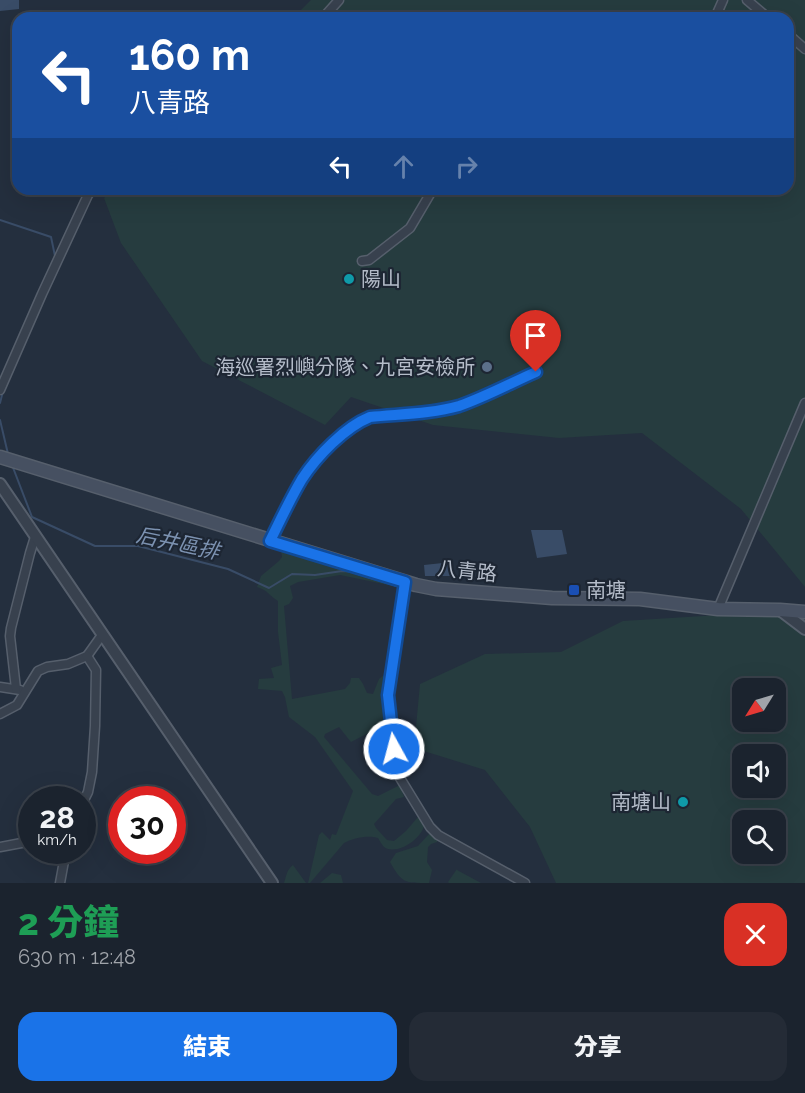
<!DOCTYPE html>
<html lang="zh-TW">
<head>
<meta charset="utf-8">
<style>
  :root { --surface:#1b232e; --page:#242b36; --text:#f1f3f6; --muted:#a0a4aa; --line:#39404a; --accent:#1a73e8 }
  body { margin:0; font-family:Raleway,"Noto Sans TC",sans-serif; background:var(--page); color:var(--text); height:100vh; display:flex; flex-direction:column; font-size:22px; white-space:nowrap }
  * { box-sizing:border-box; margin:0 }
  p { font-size:20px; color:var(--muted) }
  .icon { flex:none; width:33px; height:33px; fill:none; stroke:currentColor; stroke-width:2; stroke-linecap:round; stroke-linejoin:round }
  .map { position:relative; height:883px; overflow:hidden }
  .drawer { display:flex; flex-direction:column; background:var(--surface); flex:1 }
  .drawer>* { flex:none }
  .top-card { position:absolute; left:12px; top:12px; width:782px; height:183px; border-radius:18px; box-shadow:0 6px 24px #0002,0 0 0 2px var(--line); background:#1a4fa0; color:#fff; overflow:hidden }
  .needle { width:39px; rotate:233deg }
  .controls { position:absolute; left:732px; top:678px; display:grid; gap:12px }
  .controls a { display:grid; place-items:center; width:54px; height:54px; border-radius:12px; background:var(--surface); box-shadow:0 6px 24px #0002,0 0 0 2px var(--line); font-size:30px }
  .speed { position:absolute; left:18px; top:786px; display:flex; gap:12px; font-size:30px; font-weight:700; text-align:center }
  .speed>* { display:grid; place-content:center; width:78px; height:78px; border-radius:50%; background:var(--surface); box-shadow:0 6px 24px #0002,0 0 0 2px var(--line); line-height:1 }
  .speed small { font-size:15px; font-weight:400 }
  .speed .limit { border:9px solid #d22; background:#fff; color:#111 }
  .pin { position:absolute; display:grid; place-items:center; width:51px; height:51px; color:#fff; margin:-62px -26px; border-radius:50% 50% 50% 0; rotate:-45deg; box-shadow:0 0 6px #0007 }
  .pin .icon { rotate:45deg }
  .me { position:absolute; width:66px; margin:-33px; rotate:353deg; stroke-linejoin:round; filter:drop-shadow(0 0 4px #0008) }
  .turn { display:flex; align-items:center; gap:21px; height:126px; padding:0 18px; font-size:27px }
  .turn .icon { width:78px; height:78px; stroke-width:2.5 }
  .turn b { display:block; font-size:42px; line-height:51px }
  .lanes { display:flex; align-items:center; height:57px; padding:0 18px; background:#0003; justify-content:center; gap:30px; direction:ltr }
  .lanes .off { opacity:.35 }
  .round { display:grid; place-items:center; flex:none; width:63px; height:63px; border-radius:18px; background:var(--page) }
  .head { display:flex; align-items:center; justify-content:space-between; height:102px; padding:0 18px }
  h1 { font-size:36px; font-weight:800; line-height:45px; color:#1e9e55 }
  .primary-button { display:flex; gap:12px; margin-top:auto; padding:12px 18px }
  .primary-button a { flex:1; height:69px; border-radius:18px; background:var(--accent); color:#fff; font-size:24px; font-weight:800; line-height:69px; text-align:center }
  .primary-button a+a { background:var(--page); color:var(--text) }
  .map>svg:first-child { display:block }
  .green { fill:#263c3f; fill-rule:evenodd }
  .water { fill:#394c67 }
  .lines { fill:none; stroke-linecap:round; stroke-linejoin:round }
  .stream { stroke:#394c67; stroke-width:2 }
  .minor-casing { stroke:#565f6c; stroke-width:11 }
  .tertiary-casing { stroke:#565f6c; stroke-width:14 }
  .secondary-casing { stroke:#565f6c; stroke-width:15 }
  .minor { stroke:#38414e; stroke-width:8 }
  .tertiary { stroke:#38414e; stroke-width:10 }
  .secondary { stroke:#465061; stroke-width:12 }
  .route-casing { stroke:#114b97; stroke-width:15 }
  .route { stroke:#1a73e8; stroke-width:10 }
  .culture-dot { fill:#0f9aa8; stroke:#1d2633; stroke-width:2 }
  .service-dot { fill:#5c6f8a; stroke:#1d2633; stroke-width:2 }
  .transit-dot { fill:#1a4fb4; stroke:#1d2633; stroke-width:2 }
  .labels { text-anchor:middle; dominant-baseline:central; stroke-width:4.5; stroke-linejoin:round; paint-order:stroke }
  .poi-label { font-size:20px; fill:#b4bcc9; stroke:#1d2633; text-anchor:start }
  .street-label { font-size:20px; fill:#b4bcc9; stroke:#1d2633 }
  .water-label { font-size:21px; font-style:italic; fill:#7c92b1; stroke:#1d2633 }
</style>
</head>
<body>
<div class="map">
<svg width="805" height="883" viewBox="0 0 805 883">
  <rect width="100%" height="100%" fill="#242f3e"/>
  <g class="green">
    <path d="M311 0H805V587L741 509 642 433 559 438 433 425 351 397 325 425 202 361 121 243 104 198 114 189H788V18H293Z"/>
    <path d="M281 550 397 585 398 587 340 575 298 582 290 586 293 598 289 604 284 606 292 699 345 689 350 683 351 678H359L363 684 367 693 373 694 379 679 384 675 387 679 383 701 386 724 351 742 339 727 325 734 324 737 372 794 378 796 400 785 404 797 396 799 374 824 376 828 387 840 394 841 406 831 418 817 424 826C421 839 397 856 384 847 382 845 380 841 378 838 368 835 353 838 344 843L310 883H308L319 835 322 832 330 840 332 834 336 835 353 791 315 737 289 717 285 697 282 691 258 689 259 679 274 678 271 668 282 665 278 632V601C268 595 269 591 257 587L261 576 279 561 282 557Z"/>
    <path d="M735 614 805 615V883H556L530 827 485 770 414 748 420 684 485 654 561 652 623 621ZM742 688H776V722H742ZM742 754H776V788H742ZM742 820H776V854H742Z"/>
    <path d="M430 833 434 835 438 840 437 842 431 844 428 847 427 862 432 870 429 883C404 883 402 883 390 862L396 853 418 846Z"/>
    <path d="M293 865 306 883H284C286 877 287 869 293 865Z"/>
    <path d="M457 869V870L481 883H449L448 882Z"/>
    <path d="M332 873 341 875 343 883H320Z"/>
  </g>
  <g class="water">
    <path d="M0 0H19V9L0 11Z"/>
    <path d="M531 530H562L567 554 537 558Z"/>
    <path d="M452 562V576H425L424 565Z"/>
  </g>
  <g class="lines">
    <g class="stream">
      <path d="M0 220 51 237 55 256"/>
      <path d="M0 403 3 391"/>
      <path d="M0 420 8 454"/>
      <path d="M12 465 32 517 95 546H138L228 569 269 588 292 574 315 575 342 571 355 572"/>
    </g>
    <g class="minor-casing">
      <g id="minor">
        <path d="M747 0 768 18"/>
        <path d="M323 18 339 0"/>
        <path d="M715 18 723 0"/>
        <path d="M788 34 805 49"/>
        <path d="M362 261 369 260 410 228 433 189"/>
        <path d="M0 390 42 294 88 195 93 189"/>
        <path d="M270 541C280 521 290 499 302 479 317 456 345 427 370 417 399 414 431 414 459 406 485 397 511 383 536 372"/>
        <path d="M405 582 388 695 394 749 400 778 430 827 438 835 525 883"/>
        <path d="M718 609 805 403"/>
        <path d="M0 687 20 690"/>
        <path d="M16 689 10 636 11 628 30 553 35 537"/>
        <path d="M0 714 17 705 38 671 47 667 68 664 87 656 102 635"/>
        <path d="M82 804 88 792 92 772 95 726 96 670 87 656"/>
        <path d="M0 847 32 841"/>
        <path d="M60 883 66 850"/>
      </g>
    </g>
    <g class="tertiary-casing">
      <g id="tertiary">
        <path d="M0 484 272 883"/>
        <path d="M780 610 805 629"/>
      </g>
    </g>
    <g class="secondary-casing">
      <path id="secondary" d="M0 457 416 585 436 589 552 598 640 599 718 609 780 610 805 612"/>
    </g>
    <use href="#minor" class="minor"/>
    <use href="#tertiary" class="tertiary"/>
    <use href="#secondary" class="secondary"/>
  </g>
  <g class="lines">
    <g class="route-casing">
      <path id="route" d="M394 749 388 695 405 582 270 541C280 521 290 499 302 479 317 456 345 427 370 417 399 414 431 414 459 406 485 397 511 383 536 372"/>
    </g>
    <use href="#route" class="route"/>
  </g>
  <g class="culture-dot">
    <circle cx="349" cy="279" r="6"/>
    <circle cx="683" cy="802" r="6"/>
  </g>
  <circle class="service-dot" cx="487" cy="367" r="6"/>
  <rect class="transit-dot" x="568" y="584" width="12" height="12" rx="3"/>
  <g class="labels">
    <g class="poi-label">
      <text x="361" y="279">陽山</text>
      <text x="475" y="367" text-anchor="end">海巡署烈嶼分隊、九宮安檢所</text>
      <text x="586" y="590">南塘</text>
      <text x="671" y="802" text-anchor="end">南塘山</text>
    </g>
    <g class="street-label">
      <text transform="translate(467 571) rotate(6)">八青路</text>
    </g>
    <g class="water-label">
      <text transform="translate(178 543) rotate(12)">后井區排</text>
    </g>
  </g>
</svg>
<div class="controls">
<a><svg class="needle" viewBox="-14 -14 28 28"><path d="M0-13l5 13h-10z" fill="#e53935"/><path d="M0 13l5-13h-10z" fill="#a0a4aa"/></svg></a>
<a><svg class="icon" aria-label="sound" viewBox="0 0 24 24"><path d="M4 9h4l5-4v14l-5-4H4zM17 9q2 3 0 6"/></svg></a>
<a><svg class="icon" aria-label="search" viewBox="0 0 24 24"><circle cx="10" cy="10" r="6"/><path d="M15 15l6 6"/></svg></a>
</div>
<div class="speed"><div>28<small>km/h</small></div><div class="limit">30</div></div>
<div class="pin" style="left:536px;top:372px;background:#d93025"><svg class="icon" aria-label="arrive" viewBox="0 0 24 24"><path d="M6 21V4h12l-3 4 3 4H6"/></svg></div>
<svg class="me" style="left:394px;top:749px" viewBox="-20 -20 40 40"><circle r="17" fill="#1a73e8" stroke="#fff" stroke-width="3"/><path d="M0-11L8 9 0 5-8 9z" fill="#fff"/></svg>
<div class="top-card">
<div class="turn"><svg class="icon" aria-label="left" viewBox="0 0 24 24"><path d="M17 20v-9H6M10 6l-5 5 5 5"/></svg><div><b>160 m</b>八青路</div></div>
<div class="lanes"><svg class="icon" aria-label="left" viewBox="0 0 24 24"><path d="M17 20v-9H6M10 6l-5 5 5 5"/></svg><svg class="icon off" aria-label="ahead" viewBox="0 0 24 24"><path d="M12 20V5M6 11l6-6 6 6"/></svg><svg class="icon off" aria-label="right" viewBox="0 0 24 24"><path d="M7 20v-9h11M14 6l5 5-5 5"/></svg></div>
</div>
</div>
<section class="drawer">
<div class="head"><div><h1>2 分鐘</h1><p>630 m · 12:48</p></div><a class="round" style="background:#d93025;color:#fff"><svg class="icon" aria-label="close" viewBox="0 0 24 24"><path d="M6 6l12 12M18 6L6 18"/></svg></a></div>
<div class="primary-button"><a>結束</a><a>分享</a></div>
</section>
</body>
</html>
